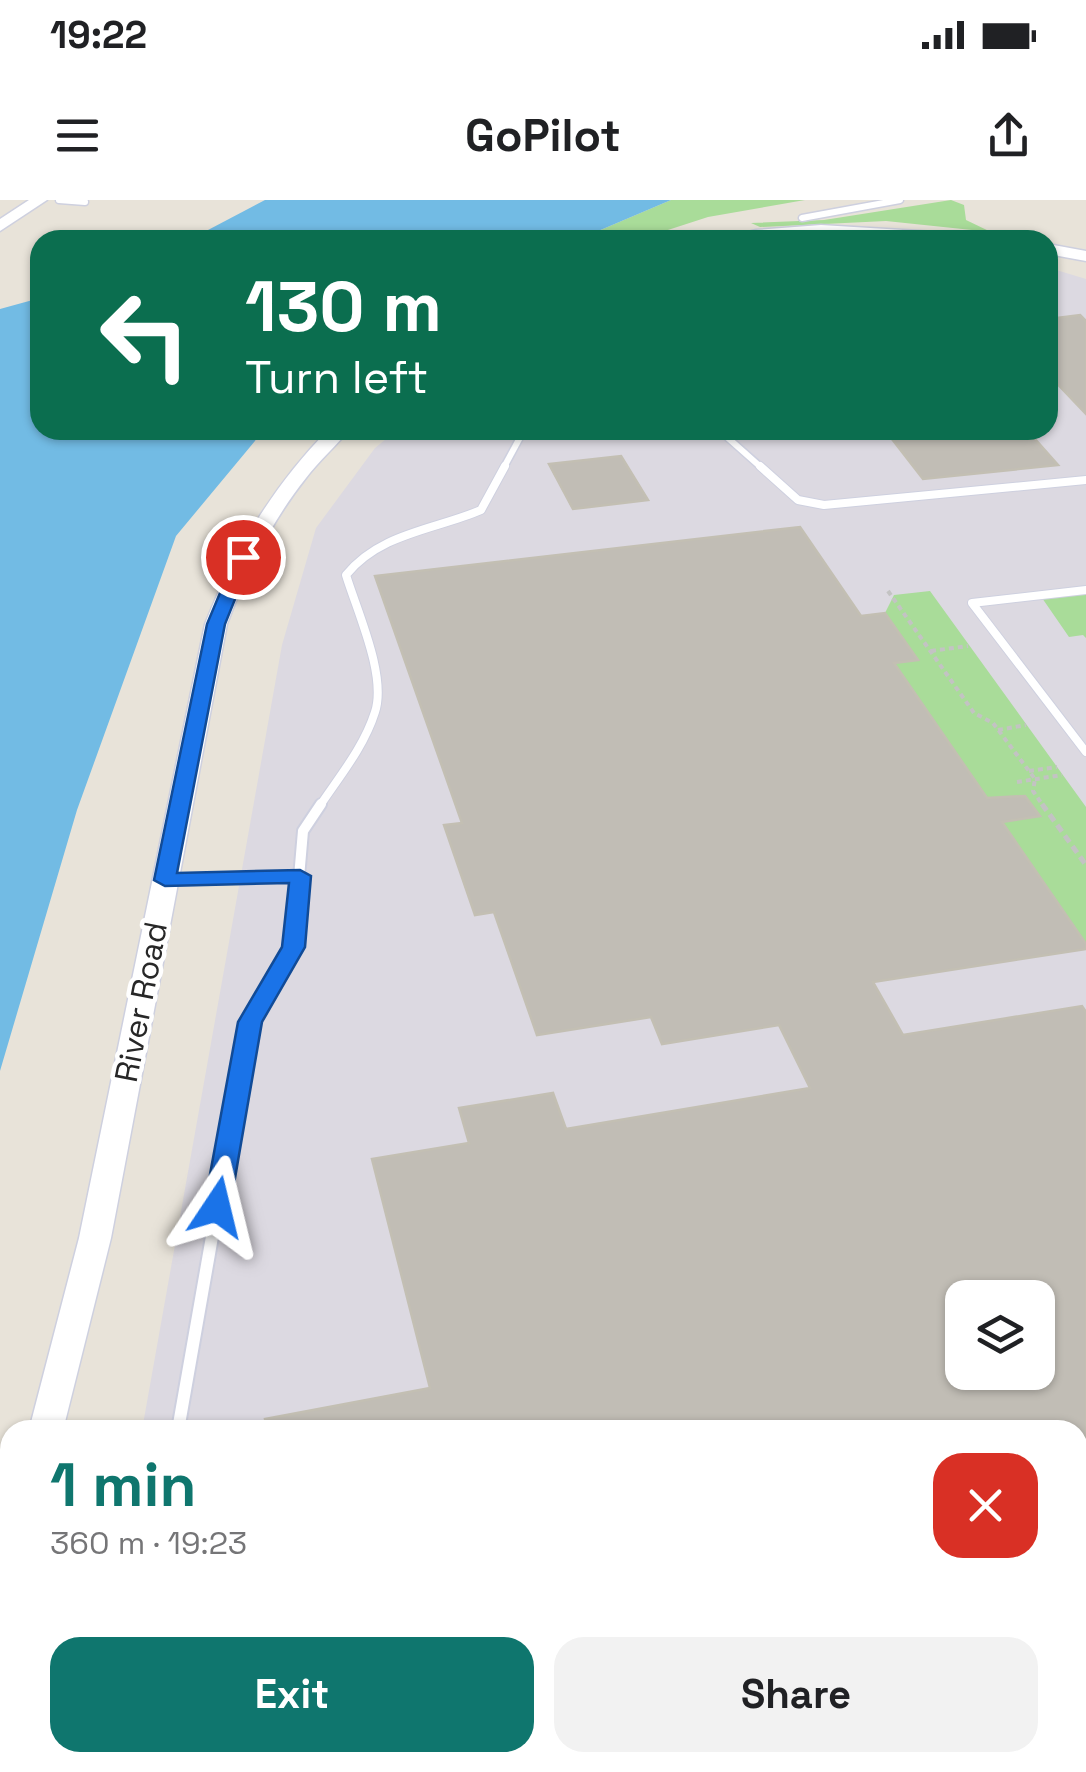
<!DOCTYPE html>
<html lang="en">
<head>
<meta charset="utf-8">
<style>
  :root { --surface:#fff; --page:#f2f2f2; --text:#202124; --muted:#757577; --accent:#0f766e }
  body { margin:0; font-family:"Space Grotesk",sans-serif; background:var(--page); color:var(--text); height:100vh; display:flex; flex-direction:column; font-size:38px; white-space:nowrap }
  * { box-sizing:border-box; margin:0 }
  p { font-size:32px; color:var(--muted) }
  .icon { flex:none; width:55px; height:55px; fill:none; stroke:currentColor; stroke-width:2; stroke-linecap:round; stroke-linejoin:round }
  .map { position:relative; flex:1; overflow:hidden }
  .panel { position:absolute; left:0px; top:1220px; width:1088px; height:352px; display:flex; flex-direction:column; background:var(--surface); border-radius:30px 30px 0 0; box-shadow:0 2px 8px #0004 }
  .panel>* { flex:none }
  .banner { position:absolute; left:30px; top:30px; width:1028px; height:210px; border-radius:30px; box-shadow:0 2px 8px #0004; background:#0b6e4f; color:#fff; overflow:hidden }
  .buttons { position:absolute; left:945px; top:1080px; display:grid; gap:20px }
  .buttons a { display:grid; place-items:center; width:110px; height:110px; border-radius:20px; background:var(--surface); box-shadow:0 2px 8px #0004; font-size:50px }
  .pin { position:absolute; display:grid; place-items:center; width:85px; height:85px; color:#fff; margin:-42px; border:5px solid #fff; border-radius:50%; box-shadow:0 2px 10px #0007 }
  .me { position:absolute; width:110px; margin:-55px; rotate:10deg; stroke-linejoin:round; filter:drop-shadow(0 0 8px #0008) }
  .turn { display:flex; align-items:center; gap:35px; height:210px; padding:0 50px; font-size:45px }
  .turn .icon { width:130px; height:130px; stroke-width:2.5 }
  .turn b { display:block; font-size:70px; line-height:85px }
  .round { display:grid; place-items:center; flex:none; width:105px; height:105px; border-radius:30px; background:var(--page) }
  .head { display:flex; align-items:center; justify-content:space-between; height:170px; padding:0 50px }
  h1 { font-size:60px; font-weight:800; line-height:75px; color:var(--accent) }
  .action { display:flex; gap:20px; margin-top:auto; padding:20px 50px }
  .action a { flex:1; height:115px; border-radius:30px; background:var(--accent); color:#fff; font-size:40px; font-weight:800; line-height:115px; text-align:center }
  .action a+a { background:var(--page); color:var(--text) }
  .status { display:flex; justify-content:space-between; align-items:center; height:70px; padding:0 50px; background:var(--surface); direction:ltr }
  .status svg { height:28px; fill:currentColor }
  header { display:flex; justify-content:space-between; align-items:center; height:130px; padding:0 50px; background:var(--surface); font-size:45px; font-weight:800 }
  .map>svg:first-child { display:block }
  .industrial { fill:#dcd9e1; fill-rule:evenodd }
  .green { fill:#a9dc99 }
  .water { fill:#72bbe4 }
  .building { fill:#c1bdb5; stroke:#c3bfb3; stroke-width:2.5; fill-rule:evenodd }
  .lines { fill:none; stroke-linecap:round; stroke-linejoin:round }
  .lane-far3-casing { stroke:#ced0df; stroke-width:9 }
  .lane-far2-casing { stroke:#ced0df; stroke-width:10 }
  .lane-far1-casing { stroke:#ced0df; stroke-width:14 }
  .lane-casing { stroke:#ced0df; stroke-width:16 }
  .secondary-casing { stroke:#ced0df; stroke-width:3 }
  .path-far2 { stroke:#c3c3c3; stroke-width:4; stroke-dasharray:5 4; stroke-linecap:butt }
  .path-far1 { stroke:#c3c3c3; stroke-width:5; stroke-dasharray:8 5; stroke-linecap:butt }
  .path { stroke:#c3c3c3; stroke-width:6; stroke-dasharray:10 6; stroke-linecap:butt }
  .lane-far3 { stroke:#fff; stroke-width:6 }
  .lane-far2 { stroke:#fff; stroke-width:8 }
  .lane-far1 { stroke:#fff; stroke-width:10 }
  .lane { stroke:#fff; stroke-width:12 }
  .secondary { fill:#fff; fill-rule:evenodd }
  .route { fill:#1a73e8; stroke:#114b97; stroke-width:2.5 }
  .labels { text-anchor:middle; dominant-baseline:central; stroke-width:9; stroke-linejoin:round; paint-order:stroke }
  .street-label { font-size:32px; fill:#272727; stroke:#fff }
</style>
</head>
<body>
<div class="status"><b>19:22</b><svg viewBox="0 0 49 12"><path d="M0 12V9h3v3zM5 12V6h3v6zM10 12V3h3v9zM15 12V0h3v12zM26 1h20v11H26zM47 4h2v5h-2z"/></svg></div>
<header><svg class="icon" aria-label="menu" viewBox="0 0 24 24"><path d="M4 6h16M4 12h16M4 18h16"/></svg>GoPilot<svg class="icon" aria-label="share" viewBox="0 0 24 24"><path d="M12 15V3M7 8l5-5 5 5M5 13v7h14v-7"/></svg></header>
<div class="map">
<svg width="1086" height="1572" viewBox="0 0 1086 1572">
  <rect width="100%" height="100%" fill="#e8e3d9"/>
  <path class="industrial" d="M1053 69 1086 79V1572H81L83 1562H1078V1230H142L282 445 316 328 375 248 397 230H1048V71ZM962 1098H1038V1172H962Z"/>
  <g class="green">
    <path d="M671 0H805L708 17 637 40H577Z"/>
    <path d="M951 0 964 5 966 20 991 32 886 21 760 27 751 23 824 20Z"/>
    <path d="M1086 390V438L1083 435 1069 437 1040 395Z"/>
    <path d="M930 391 1086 607V744L1002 622 1039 615 1025 596 987 598 894 463 917 459 885 413 894 395Z"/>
  </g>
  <g class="water">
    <path d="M265 0H671L577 40H189Z"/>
    <path d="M40 98V230H264L176 336 77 610 0 871V109Z"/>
  </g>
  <g class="building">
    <path d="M1080 115 1086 121V214L1048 174V119Z"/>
    <path d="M885 230H1027L1058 265 923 279Z"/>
    <path d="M621 256 648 300 573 309 549 264Z"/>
    <path d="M800 327 861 416 885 413 918 460 894 463 987 598 1025 596 1040 616 1002 622 1086 744V749L873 782 903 835 1082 806 1086 812V1572H323L322 1562H1078V1230H267L265 1219 430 1188 372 959 469 943 459 908 553 893 566 929 810 888 779 825 662 844 651 817 537 835 494 712 475 715 444 625 462 623 375 376ZM962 1098H1038V1172H962Z"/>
  </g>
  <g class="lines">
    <g class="lane-far3-casing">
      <g id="lane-far3">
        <path d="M59 0 85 2"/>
        <path d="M802 18 900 0"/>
        <path d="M719 230 763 269"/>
        <path d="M503 269 524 230"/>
      </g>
    </g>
    <g class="lane-far2-casing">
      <g id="lane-far2">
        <path d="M760 266 798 300 824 305 1086 280"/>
        <path d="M1086 390 972 403 1086 552"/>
        <path d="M319 607C339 577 364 547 375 512 387 476 357 411 346 375 380 333 434 330 481 310L505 266"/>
      </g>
    </g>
    <g class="lane-far1-casing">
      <g id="lane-far1">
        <path d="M166 680 300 676"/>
        <path d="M213 1034 250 821 293 747 303 631 321 604"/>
      </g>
    </g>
    <g class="lane-casing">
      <g id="lane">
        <path d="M178 1230 213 1031"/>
        <path d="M118 1572 120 1562"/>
      </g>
    </g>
    <g class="secondary-casing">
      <g id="secondary">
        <path d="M29 0H47L0 31V19Z"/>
        <path d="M821 25 985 35 993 40 854 35 716 40 756 30Z"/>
        <path d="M1048 44 1086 51V61L1048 54Z"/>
        <path d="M328 230H349C335 247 319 261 306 278 271 322 247 371 227 424L111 1038 63 1230H29L79 1038 205 424C234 351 273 286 328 230Z"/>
        <path d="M10 1356V1424L0 1428V1360Z"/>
      </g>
    </g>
    <g class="path-far2">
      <path d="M1000 35 1035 40"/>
      <path d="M682 40 708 33"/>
      <path d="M888 391 974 513 993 523 1035 579 1033 591 1044 607"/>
      <path d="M931 451 968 446"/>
      <path d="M998 530 1026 525"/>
      <path d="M1029 571 1057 567"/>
      <path d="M1017 582 1062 575"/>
    </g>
    <path class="path-far1" d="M1042 604 1086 665"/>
    <path class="path" d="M0 1293 10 1257"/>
    <use href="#lane-far3" class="lane-far3"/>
    <use href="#lane-far2" class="lane-far2"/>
    <use href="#lane-far1" class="lane-far1"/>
    <use href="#lane" class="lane"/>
    <use href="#secondary" class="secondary"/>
  </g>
  <path class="route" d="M243 352 252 357 225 424 177 673 300 670 311 676 305 747 262 822 230 1007 226 1014H208L204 1007 238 822 282 747 289 683 165 686 154 680 207 424 235 357Z"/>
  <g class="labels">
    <g class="street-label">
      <text transform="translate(141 802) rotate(-79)">River Road</text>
    </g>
  </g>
</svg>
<div class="buttons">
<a><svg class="icon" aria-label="layers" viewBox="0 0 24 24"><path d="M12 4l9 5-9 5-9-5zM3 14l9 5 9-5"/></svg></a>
</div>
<div class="pin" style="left:243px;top:357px;background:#d93025"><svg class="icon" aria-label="arrive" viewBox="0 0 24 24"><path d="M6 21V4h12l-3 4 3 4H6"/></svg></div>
<svg class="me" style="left:217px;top:1007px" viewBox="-20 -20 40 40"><path d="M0-17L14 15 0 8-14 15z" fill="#1a73e8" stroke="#fff" stroke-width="4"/></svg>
<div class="banner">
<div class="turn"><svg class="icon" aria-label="left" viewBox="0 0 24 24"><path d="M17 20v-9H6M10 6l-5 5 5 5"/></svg><div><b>130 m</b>Turn left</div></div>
</div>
<section class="panel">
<div class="head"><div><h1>1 min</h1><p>360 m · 19:23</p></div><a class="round" style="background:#d93025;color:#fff"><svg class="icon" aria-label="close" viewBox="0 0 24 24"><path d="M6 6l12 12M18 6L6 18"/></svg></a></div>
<div class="action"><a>Exit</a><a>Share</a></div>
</section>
</div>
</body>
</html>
